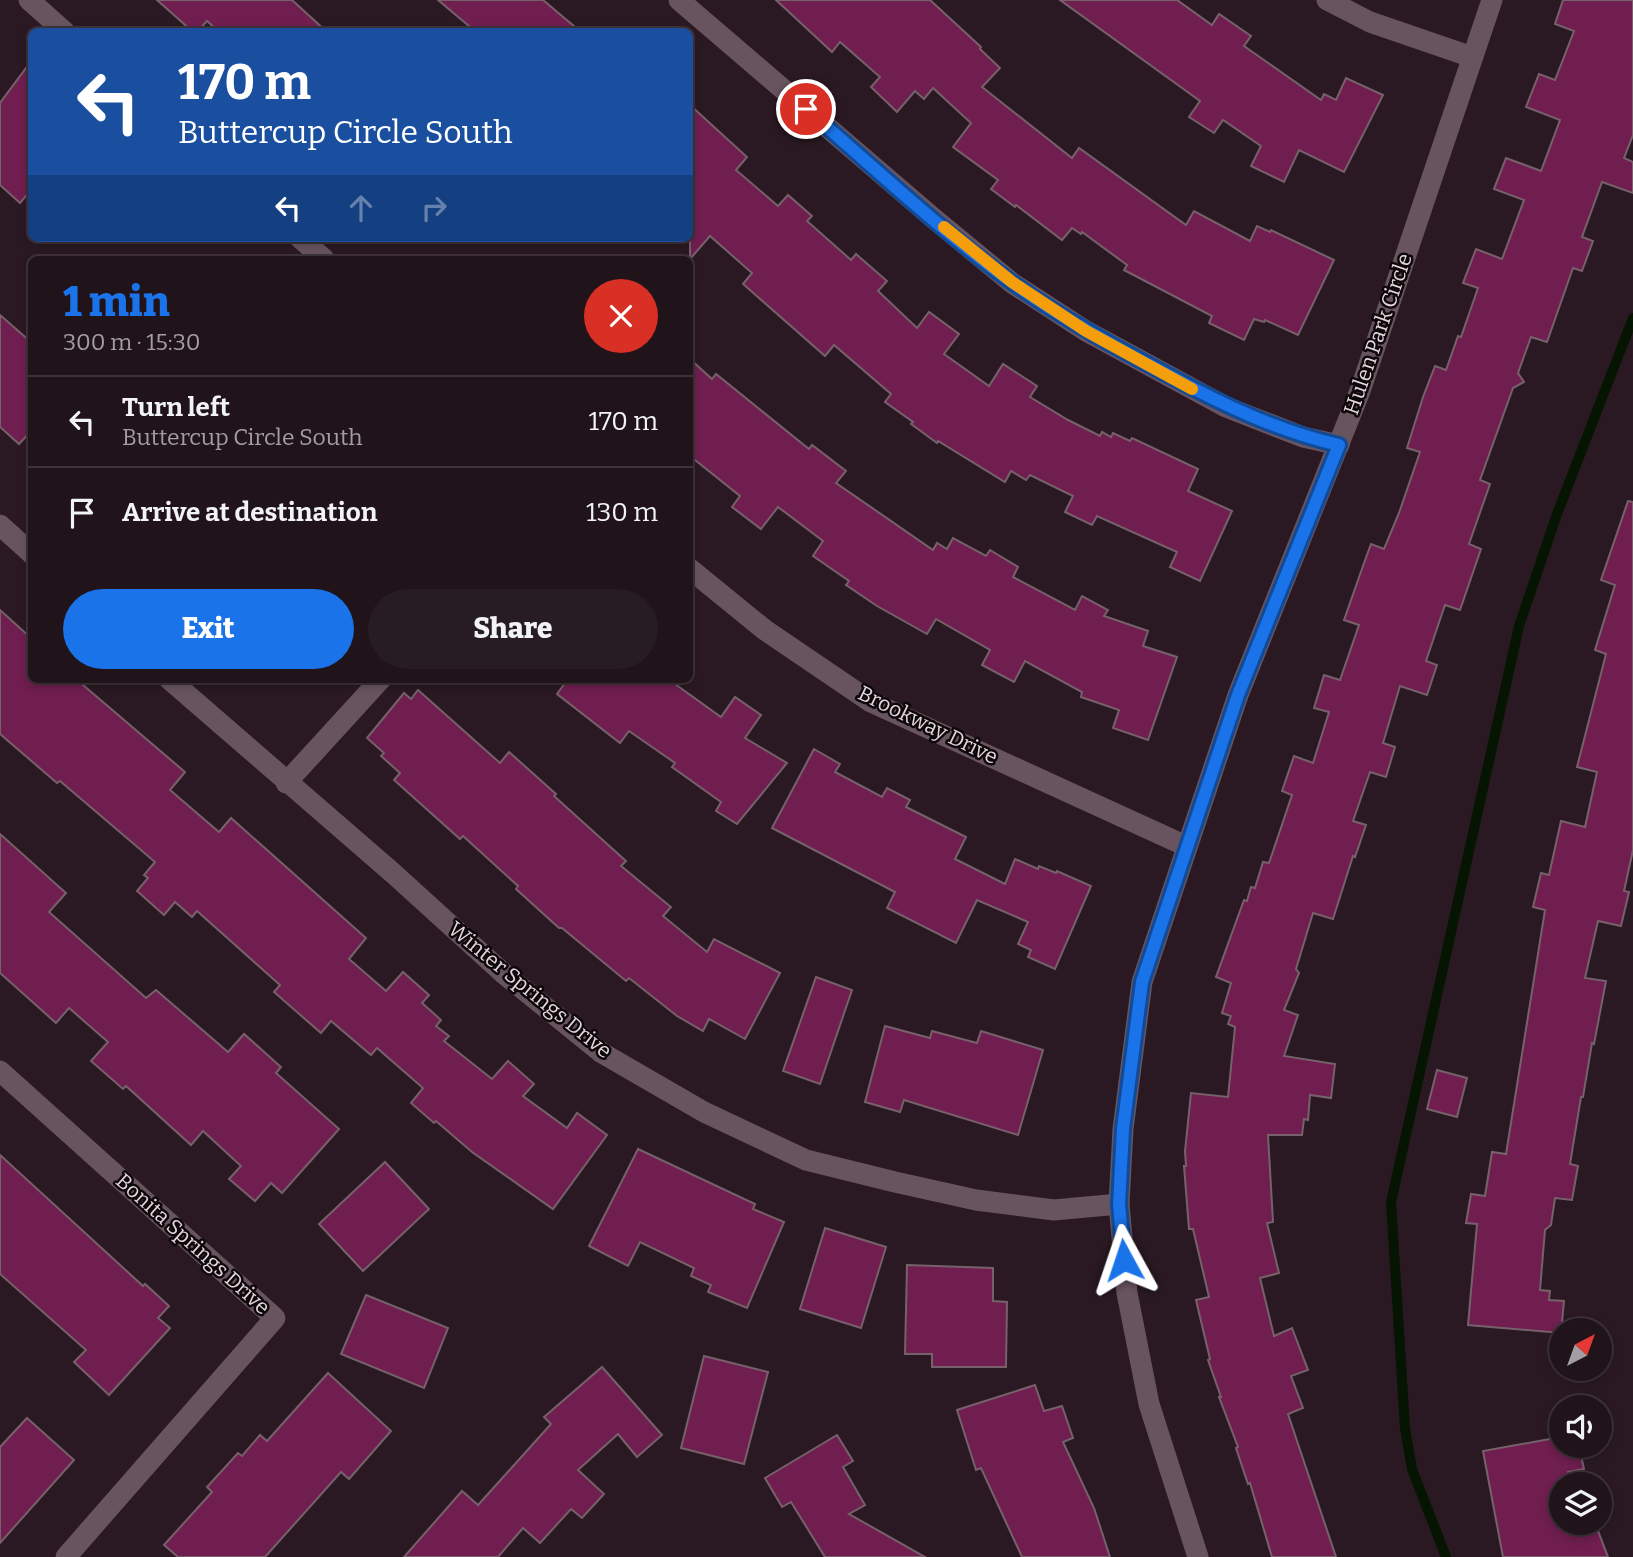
<!DOCTYPE html>
<html lang="en">
<head>
<meta charset="utf-8">
<style>
  :root { --surface:#20131a; --page:#281c23; --text:#f1f3f6; --muted:#a29ea2; --line:#3d3239; --accent:#1a73e8 }
  body { margin:0; font-family:Bitter,serif; background:var(--page); color:var(--text); height:100vh; display:flex; flex-direction:column; font-size:26px; white-space:nowrap }
  * { box-sizing:border-box; margin:0 }
  p { font-size:23px; color:var(--muted) }
  .icon { flex:none; width:38px; height:38px; fill:none; stroke:currentColor; stroke-width:2; stroke-linecap:round; stroke-linejoin:round }
  .map { position:relative; flex:1; overflow:hidden }
  .sheet { position:absolute; left:28px; top:256px; width:665px; height:427px; display:flex; flex-direction:column; background:var(--surface); border-radius:10px; box-shadow:0 4px 10px #0003,0 0 0 2px var(--line) }
  .sheet>* { flex:none }
  .top-card { position:absolute; left:28px; top:28px; width:665px; height:214px; border-radius:10px; box-shadow:0 4px 10px #0003,0 0 0 2px var(--line); background:#1a4fa0; color:#fff; overflow:hidden }
  .needle { width:46px; rotate:41deg }
  .controls { position:absolute; left:1549px; top:1318px; display:grid; gap:14px }
  .controls a { display:grid; place-items:center; width:63px; height:63px; border-radius:50%; background:var(--surface); box-shadow:0 4px 10px #0003,0 0 0 2px var(--line); font-size:35px }
  .pin { position:absolute; display:grid; place-items:center; width:60px; height:60px; color:#fff; margin:-30px; border:4px solid #fff; border-radius:50%; box-shadow:0 2px 7px #0007 }
  .me { position:absolute; width:77px; margin:-38px; rotate:355deg; stroke-linejoin:round; filter:drop-shadow(0 0 5px #0008) }
  .turn { display:flex; align-items:center; gap:24px; height:147px; padding:0 35px; font-size:32px }
  .turn .icon { width:91px; height:91px; stroke-width:2.5 }
  .turn b { display:block; font-size:49px; line-height:60px }
  .lanes { display:flex; align-items:center; height:66px; padding:0 35px; background:#0003; justify-content:center; gap:35px; direction:ltr }
  .lanes .off { opacity:.35 }
  .round { display:grid; place-items:center; flex:none; width:74px; height:74px; border-radius:37px; background:var(--page) }
  .overview { display:flex; align-items:center; justify-content:space-between; height:119px; padding:0 35px }
  h1 { font-size:42px; font-weight:800; line-height:52px; color:var(--accent) }
  .primary-button { display:flex; gap:14px; margin-top:auto; padding:14px 35px }
  .primary-button a { flex:1; height:80px; border-radius:42px; background:var(--accent); color:#fff; font-size:28px; font-weight:800; line-height:80px; text-align:center }
  .primary-button a+a { background:var(--page); color:var(--text) }
  ul { padding:0; list-style:none }
  li { display:flex; align-items:center; gap:21px; height:91px; padding:0 35px; border-top:2px solid var(--line) }
  li div { flex:1 }
  li b { display:block; font-size:26px }
  li em { font-style:normal }
  .map>svg:first-child { display:block }
  .lines { fill:none; stroke-linecap:round; stroke-linejoin:round }
  .stream { stroke:#061501; stroke-width:10 }
  .building { fill:#6f1e4f; stroke:#76616b; stroke-width:2 }
  .street { stroke:#68545e; stroke-width:21 }
  .route-casing { stroke:#114b97; stroke-width:18 }
  .route { stroke:#1a73e8; stroke-width:12 }
  .slow { stroke:#f59e0b; stroke-width:12 }
  .labels { text-anchor:middle; dominant-baseline:central; stroke-width:5; stroke-linejoin:round; paint-order:stroke }
  .street-label { font-size:21px; fill:#e3d7dd; stroke:#0e070a }
</style>
</head>
<body>
<div class="map">
<svg width="1633" height="1557" viewBox="0 0 1633 1557">
  <rect width="100%" height="100%" fill="#2a1922"/>
  <g class="lines">
    <path class="stream" d="M1446 1557 1412 1469 1405 1428 1391 1202 1519 626 1557 514 1633 318"/>
  </g>
  <g class="building">
    <path d="M157 0H292L327 32H219L207 21 197 32H193Z"/>
    <path d="M438 0H543L581 32H476Z"/>
    <path d="M776 0H930L981 47 980 49 1000 68 982 87 1072 158 1079 148 1186 225 1194 211 1250 241 1257 226 1270 232 1271 230 1334 260 1298 335 1265 320 1264 322 1254 319 1244 340 1209 323 1212 316 1124 270 1127 265 1082 232 1081 234 1072 228 1062 240 1016 205 1015 207 991 189 998 180 953 147 971 123 933 88 924 99 915 91 897 112 871 87 880 77 840 42 832 52Z"/>
    <path d="M1060 0H1177L1212 25 1219 14 1251 36 1244 46 1321 100 1324 94 1336 100 1346 78 1383 95 1344 172 1299 150 1284 182 1251 166 1261 146 1223 120 1214 133 1189 117 1200 101Z"/>
    <path d="M1563 0H1633V135L1624 158 1633 162V193L1602 182 1582 237 1593 241 1582 271 1573 268 1547 342 1531 337 1518 373 1524 382 1513 388 1480 480 1490 484 1469 544 1481 549 1460 610 1445 605 1426 661 1437 665 1427 695 1400 686 1383 743 1395 747 1386 777 1370 772 1353 821 1366 825 1355 857 1353 856 1333 919 1313 913 1296 969 1299 973 1284 1010 1298 1015 1284 1056 1335 1064 1331 1098 1310 1095 1308 1120 1304 1119 1302 1135H1268L1273 1222 1267 1223 1279 1273 1260 1278 1274 1336 1292 1328 1308 1370 1291 1376 1303 1408 1288 1414 1336 1557H1272L1250 1483 1248 1484 1236 1448 1238 1447 1219 1397H1221L1208 1360 1210 1359 1196 1300 1209 1297 1193 1229H1189L1184 1166H1186L1185 1151 1191 1093 1228 1097 1235 1027 1228 1024 1231 1016 1222 1013 1231 983 1216 977 1244 900 1247 901 1251 887 1255 888 1263 862 1269 863 1292 795 1282 791 1294 756 1313 763 1329 712 1314 708 1324 675 1340 680 1359 625 1344 620 1364 563 1371 544 1384 549 1399 513 1420 452 1407 448 1423 397 1435 366 1446 370 1458 336 1461 337 1478 288 1463 283 1476 249 1502 259 1524 200 1494 189 1506 158 1541 171 1560 120 1526 107 1539 74 1555 80 1574 31 1555 24Z"/>
    <path d="M32 60V189L20 203 0 185V103Z"/>
    <path d="M690 105 747 157 736 170 778 206 788 195 812 216 807 221 851 260 856 254 887 281 878 291 917 328 929 312 959 334 944 354 989 386 1003 364 1037 386 1030 397 1068 420 1100 436 1102 432 1111 437 1113 433 1130 441 1132 438 1198 469 1188 491 1232 511 1200 581 1170 567 1177 552 1097 516 1092 525 1065 512 1073 496 1030 475 1026 480 1011 471 1005 482 938 441 937 443 911 424 913 422 885 402 891 394 834 345 825 356 743 284 752 273 710 236 690 259Z"/>
    <path d="M0 315 32 343V430L19 444 0 427Z"/>
    <path d="M690 359 712 379 716 374 809 449 812 445 846 471 836 483 933 550 937 543 947 549 953 538 986 556 990 550 1018 567 1013 577 1075 610 1082 596 1108 610 1104 616 1148 631 1143 646 1177 657 1148 740 1113 728 1119 710 1081 697 1082 692 1025 661 1014 682 982 665 990 650 936 619 927 634 877 606 846 585 849 581 813 556 823 541 778 507 761 529 732 507 740 496 690 456Z"/>
    <path d="M1628 501 1633 502V850L1624 891 1629 892 1621 926 1598 921 1585 978 1606 981 1594 1044 1592 1043 1583 1097H1581L1570 1164 1578 1166 1572 1200 1555 1198 1551 1225 1545 1230 1540 1290 1550 1291 1549 1300 1564 1301 1561 1333 1468 1325 1477 1224 1466 1223 1471 1194 1485 1196 1492 1152 1506 1154 1545 910 1533 907 1541 873 1549 875 1561 821 1585 827 1597 772 1577 767 1606 654 1595 650 1615 585 1601 580Z"/>
    <path d="M0 610 32 639V679H76L185 772 170 790 219 832 231 818 366 938 349 959 386 991 403 972 429 995 422 1003 441 1020 436 1026 449 1036 444 1041 492 1079 508 1061 534 1084 523 1096 567 1128 577 1113 607 1135 553 1209 472 1152 436 1121 434 1123 411 1103 423 1088 377 1048 371 1055 331 1021 321 1033 274 992 280 985 197 911 192 917 175 902 164 915 137 891 148 878 144 875 155 862 60 781 57 783 0 734Z"/>
    <path d="M568 679H668L721 717 735 697 761 715 745 738 787 763 737 824 716 811 721 802 672 767 675 763 629 731 620 743 557 694Z"/>
    <path d="M418 690 500 763 509 752 556 794 554 796 626 861 621 866 671 907 663 916 707 952 714 939 780 973 745 1039 709 1019 703 1031 677 1016 629 978 626 981 562 928H559L516 889 518 886 463 836 460 839 394 780 400 773 381 756 384 753 367 738 404 693 411 699Z"/>
    <path d="M814 749 840 764 835 772 882 797 887 788 910 800 906 807 966 837 955 859 1005 884 1015 859 1038 869 1039 866 1056 873 1057 871 1091 886 1055 969 1028 957 1031 950 1018 944 1028 922 977 900 956 943 887 908 895 892 772 828Z"/>
    <path d="M0 834 66 893 49 912 146 998 156 990 228 1052 244 1034 281 1067 276 1073 339 1129 282 1193 271 1183 255 1201 229 1179 241 1166 203 1131 191 1145 126 1086 123 1089 91 1061 108 1042 69 1008 56 1023 0 973Z"/>
    <path d="M816 977 852 990 820 1084 783 1071Z"/>
    <path d="M885 1026 930 1038 932 1031 977 1043 981 1031 1043 1050 1018 1135 904 1100 900 1112 865 1102Z"/>
    <path d="M1437 1070 1467 1078 1457 1117 1427 1109Z"/>
    <path d="M638 1149 755 1204 753 1209 784 1222 747 1308 708 1292 711 1285 691 1276 694 1268 640 1242 628 1266 589 1246Z"/>
    <path d="M0 1155 143 1286 145 1284 169 1306 158 1318 170 1328 109 1395 74 1362 86 1350 0 1274Z"/>
    <path d="M385 1162 429 1209 363 1271 319 1224Z"/>
    <path d="M825 1228 886 1247 861 1328 800 1309Z"/>
    <path d="M907 1265 993 1268V1301L1007 1302 1006 1367H932V1354H905Z"/>
    <path d="M366 1295 448 1328 424 1388 341 1354Z"/>
    <path d="M704 1356 768 1372 744 1464 681 1448Z"/>
    <path d="M602 1367 662 1435 637 1457 618 1434 578 1470 604 1494 582 1518 571 1509 540 1543 523 1528 498 1557H404L462 1491 478 1505 551 1424 544 1417Z"/>
    <path d="M328 1373 391 1431 349 1479 341 1472 265 1557H178L164 1545 212 1492 207 1487 238 1453 242 1456 260 1435 267 1441Z"/>
    <path d="M1035 1385 1044 1411 1062 1406 1073 1438 1063 1442 1094 1508 1110 1557H1022L981 1468 976 1470 957 1410Z"/>
    <path d="M27 1418 74 1460 0 1543V1447Z"/>
    <path d="M837 1435 853 1461 843 1467 865 1505 849 1514 925 1557H825L791 1502 782 1507 765 1478Z"/>
    <path d="M1561 1437V1446H1579L1584 1469 1568 1472 1570 1484H1561V1522H1578L1579 1529 1595 1523 1608 1557H1503L1483 1451Z"/>
  </g>
  <g class="lines">
    <g class="street">
      <path d="M29 0 65 32"/>
      <path d="M679 0 932 217 1012 283 1086 331 1226 407 1303 437 1339 445"/>
      <path d="M1327 0 1370 22 1472 57"/>
      <path d="M300 238 324 259"/>
      <path d="M0 525 32 554"/>
      <path d="M690 569 765 630 871 702 1186 846"/>
      <path d="M169 679 394 874 503 973 602 1053 704 1112 806 1160 895 1182 976 1200 1054 1210 1119 1204"/>
      <path d="M286 783 381 679"/>
      <path d="M0 1071 275 1318 66 1557"/>
      <path d="M1198 1557 1149 1404 1127 1293 1119 1204 1123 1129 1142 982 1238 695 1360 391 1492 0"/>
    </g>
  </g>
  <g class="lines">
    <g class="route-casing">
      <path id="route" d="M806 109C874 167 940 230 1013 283 1062 318 1115 347 1168 375 1223 405 1278 431 1339 445L1238 695 1142 982 1123 1129 1119 1204 1124 1260"/>
    </g>
    <use href="#route" class="route"/>
    <path class="slow" d="M944 227 1012 282 1086 331 1192 389"/>
  </g>
  <g class="labels">
    <g class="street-label">
      <text transform="translate(1378 334) rotate(-71)">Hulen Park Circle</text>
      <text transform="translate(928 725) rotate(26)">Brookway Drive</text>
      <text transform="translate(530 990) rotate(39)">Winter Springs Drive</text>
      <text transform="translate(193 1244) rotate(42)">Bonita Springs Drive</text>
    </g>
  </g>
</svg>
<div class="controls">
<a><svg class="needle" viewBox="-14 -14 28 28"><path d="M0-13l5 13h-10z" fill="#e53935"/><path d="M0 13l5-13h-10z" fill="#a29ea2"/></svg></a>
<a><svg class="icon" aria-label="sound" viewBox="0 0 24 24"><path d="M4 9h4l5-4v14l-5-4H4zM17 9q2 3 0 6"/></svg></a>
<a><svg class="icon" aria-label="layers" viewBox="0 0 24 24"><path d="M12 4l9 5-9 5-9-5zM3 14l9 5 9-5"/></svg></a>
</div>
<div class="pin" style="left:806px;top:109px;background:#d93025"><svg class="icon" aria-label="arrive" viewBox="0 0 24 24"><path d="M6 21V4h12l-3 4 3 4H6"/></svg></div>
<svg class="me" style="left:1124px;top:1260px" viewBox="-20 -20 40 40"><path d="M0-17L14 15 0 8-14 15z" fill="#1a73e8" stroke="#fff" stroke-width="4"/></svg>
<div class="top-card">
<div class="turn"><svg class="icon" aria-label="left" viewBox="0 0 24 24"><path d="M17 20v-9H6M10 6l-5 5 5 5"/></svg><div><b>170 m</b>Buttercup Circle South</div></div>
<div class="lanes"><svg class="icon" aria-label="left" viewBox="0 0 24 24"><path d="M17 20v-9H6M10 6l-5 5 5 5"/></svg><svg class="icon off" aria-label="ahead" viewBox="0 0 24 24"><path d="M12 20V5M6 11l6-6 6 6"/></svg><svg class="icon off" aria-label="right" viewBox="0 0 24 24"><path d="M7 20v-9h11M14 6l5 5-5 5"/></svg></div>
</div>
<section class="sheet">
<div class="overview"><div><h1>1 min</h1><p>300 m · 15:30</p></div><a class="round" style="background:#d93025;color:#fff"><svg class="icon" aria-label="close" viewBox="0 0 24 24"><path d="M6 6l12 12M18 6L6 18"/></svg></a></div>
<ul>
<li><svg class="icon" aria-label="left" viewBox="0 0 24 24"><path d="M17 20v-9H6M10 6l-5 5 5 5"/></svg><div><b>Turn left</b><p>Buttercup Circle South</p></div><em>170 m</em></li>
<li><svg class="icon" aria-label="arrive" viewBox="0 0 24 24"><path d="M6 21V4h12l-3 4 3 4H6"/></svg><div><b>Arrive at destination</b></div><em>130 m</em></li>
</ul>
<div class="primary-button"><a>Exit</a><a>Share</a></div>
</section>
</div>
</body>
</html>
